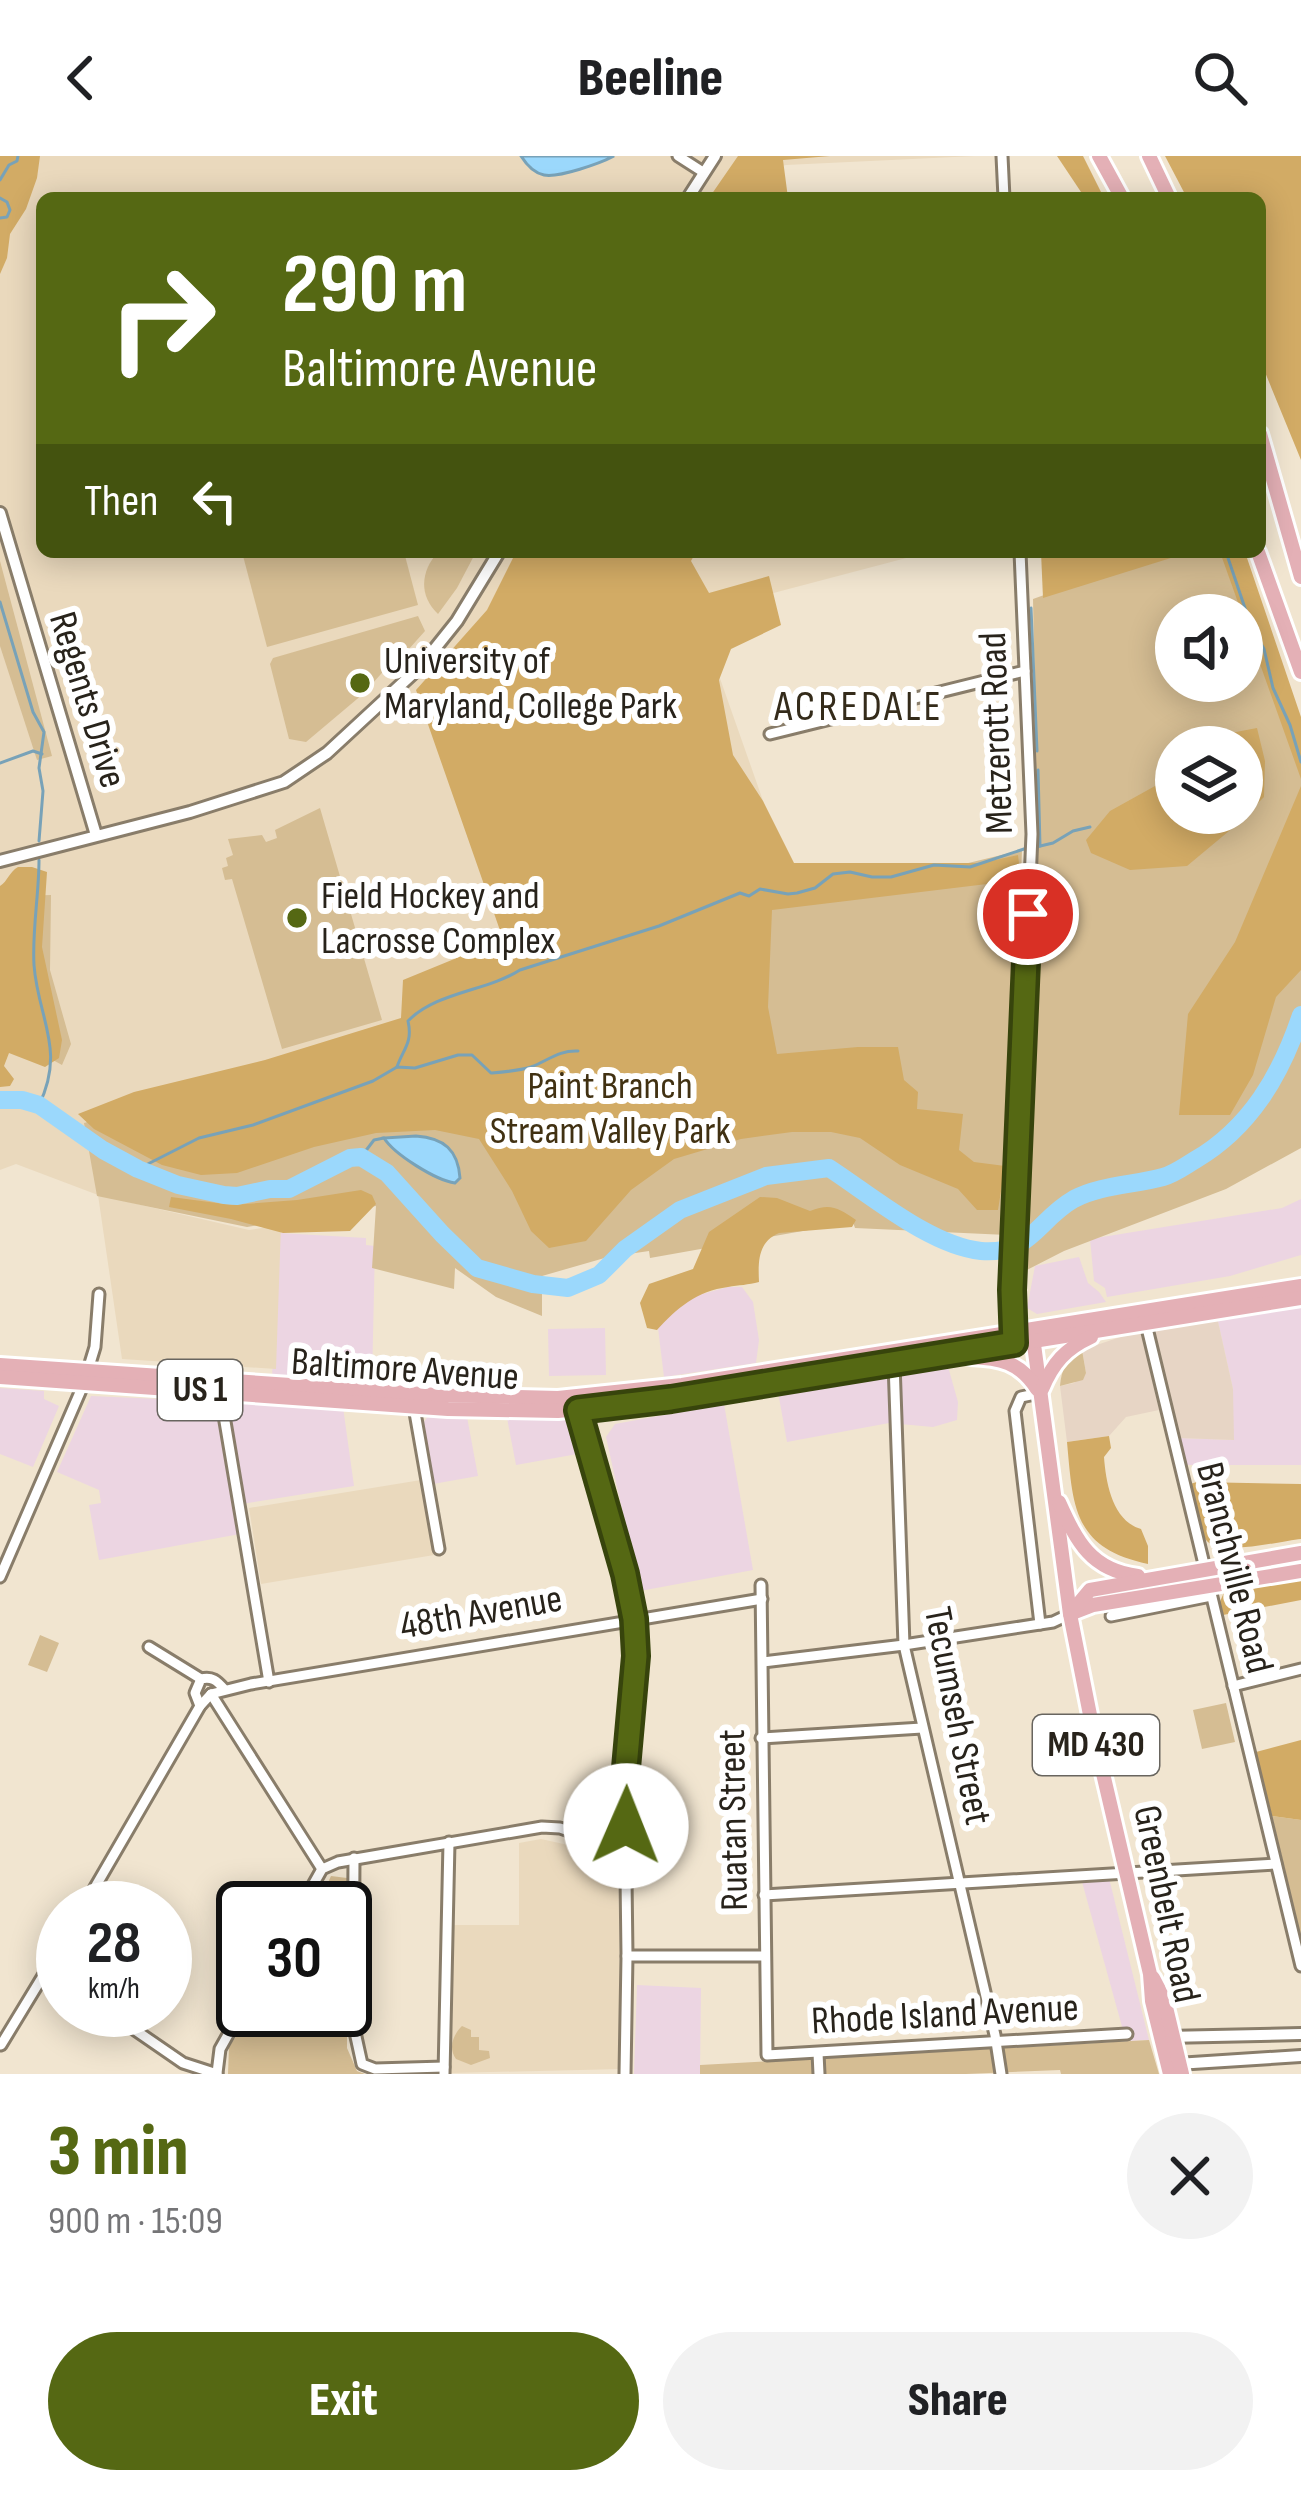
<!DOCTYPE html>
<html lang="en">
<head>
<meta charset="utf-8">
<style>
  :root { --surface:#fff; --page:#f2f2f2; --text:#202124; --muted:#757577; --accent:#556813 }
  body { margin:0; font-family:"Sofia Sans Condensed",sans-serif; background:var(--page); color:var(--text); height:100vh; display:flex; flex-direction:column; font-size:45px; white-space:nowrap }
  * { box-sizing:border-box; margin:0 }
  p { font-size:39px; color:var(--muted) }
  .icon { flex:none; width:66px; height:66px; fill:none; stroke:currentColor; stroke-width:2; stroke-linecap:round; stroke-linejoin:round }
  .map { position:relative; height:1918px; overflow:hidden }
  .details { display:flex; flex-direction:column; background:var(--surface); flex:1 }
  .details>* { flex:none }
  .hud { position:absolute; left:36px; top:36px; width:1230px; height:366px; border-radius:18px; box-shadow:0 6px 30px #0003; background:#556813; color:#fff; overflow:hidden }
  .fabs { position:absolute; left:1155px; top:438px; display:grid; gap:24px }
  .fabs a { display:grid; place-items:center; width:108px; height:108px; border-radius:50%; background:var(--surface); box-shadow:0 6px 30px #0003; font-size:60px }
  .speed { position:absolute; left:36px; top:1725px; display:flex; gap:24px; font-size:60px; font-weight:700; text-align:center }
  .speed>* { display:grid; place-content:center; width:156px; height:156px; border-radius:50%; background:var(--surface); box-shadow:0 6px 30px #0003; line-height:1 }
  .speed small { font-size:30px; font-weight:400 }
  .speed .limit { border:6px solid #111; border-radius:18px; background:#fff; color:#111 }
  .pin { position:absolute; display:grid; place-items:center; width:102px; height:102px; color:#fff; margin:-51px; border:6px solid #fff; border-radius:50%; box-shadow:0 3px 12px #0007 }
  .me { position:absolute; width:132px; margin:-66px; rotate:1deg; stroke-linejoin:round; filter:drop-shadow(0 0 9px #0008) }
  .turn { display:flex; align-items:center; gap:42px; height:252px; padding:0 48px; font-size:54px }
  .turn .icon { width:156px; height:156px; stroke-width:2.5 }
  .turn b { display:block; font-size:84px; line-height:102px }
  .then { display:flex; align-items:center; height:114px; padding:0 48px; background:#0003; gap:24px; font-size:45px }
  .round { display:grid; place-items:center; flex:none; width:126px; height:126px; border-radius:63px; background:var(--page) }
  .summary { display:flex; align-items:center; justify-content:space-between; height:204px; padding:0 48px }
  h1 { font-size:72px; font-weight:800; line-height:90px; color:var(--accent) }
  .button { display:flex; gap:24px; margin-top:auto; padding:24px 48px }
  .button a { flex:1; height:138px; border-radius:72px; background:var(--accent); color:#fff; font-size:48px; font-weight:800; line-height:138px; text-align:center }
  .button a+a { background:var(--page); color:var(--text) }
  header { display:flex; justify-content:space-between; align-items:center; height:156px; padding:0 48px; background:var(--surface); font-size:54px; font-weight:800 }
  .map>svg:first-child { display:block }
  .commercial { fill:#ecd5e2 }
  .industrial { fill:#e7d5c5 }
  .built { fill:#ead9bd }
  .green { fill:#d5bd93; fill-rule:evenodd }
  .forest { fill:#d2ab65; fill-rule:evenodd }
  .water { fill:#9bd8fc; stroke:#78a2b8; stroke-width:3 }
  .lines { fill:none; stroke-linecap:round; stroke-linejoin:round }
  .stream { stroke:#78a2b8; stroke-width:3 }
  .river { stroke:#9bd8fc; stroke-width:18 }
  .minor-casing { stroke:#897d6a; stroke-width:15 }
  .tertiary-casing { stroke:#897d6a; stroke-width:16 }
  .primary-casing { stroke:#fff; stroke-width:20 }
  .minor { stroke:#fff; stroke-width:9 }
  .tertiary { stroke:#fff; stroke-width:10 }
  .primary { stroke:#e4b0b6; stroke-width:14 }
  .route-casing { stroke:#37440c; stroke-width:30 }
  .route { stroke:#556813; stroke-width:21 }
  .poi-dot { fill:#556813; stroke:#fff; stroke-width:4.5 }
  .labels { text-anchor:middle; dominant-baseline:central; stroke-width:12; stroke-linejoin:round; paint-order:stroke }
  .shield { fill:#fff; stroke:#68655f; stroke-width:3 }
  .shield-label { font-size:36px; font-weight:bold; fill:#28231b }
  .poi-label { font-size:39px; fill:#28231b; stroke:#fff; text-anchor:start }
  .street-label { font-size:39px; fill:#28231b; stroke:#fff }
  .park-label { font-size:39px; fill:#413112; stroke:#fff }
  .neighbourhood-label { font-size:42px; letter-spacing:3px; fill:#342b1a; stroke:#fff }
</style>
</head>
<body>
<header><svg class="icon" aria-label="back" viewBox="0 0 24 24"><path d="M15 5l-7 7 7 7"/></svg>Beeline<svg class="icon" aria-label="search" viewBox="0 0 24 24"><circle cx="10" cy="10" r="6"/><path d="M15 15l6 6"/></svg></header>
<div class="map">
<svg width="1301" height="1918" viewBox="0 0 1301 1918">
  <rect width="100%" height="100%" fill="#f1e5d0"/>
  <g class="commercial">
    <path d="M1301 1043V1099L1230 1120 1107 1141 1105 1132 1094 1125 1090 1083 1282 1052Z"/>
    <path d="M280 1077 366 1082V1089L375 1090 372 1225 272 1221Z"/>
    <path d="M1079 1101 1088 1127 1099 1136 1106 1146 1037 1158 1027 1152 1035 1110Z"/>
    <path d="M728 1131H742L753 1146 759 1184 756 1207 664 1221 658 1172 673 1156 695 1140Z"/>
    <path d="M1301 1148V1309H1186L1179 1282 1233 1284V1233L1217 1161Z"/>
    <path d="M605 1172 606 1219 549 1220 548 1173Z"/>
    <path d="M947 1207 958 1246 957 1264 933 1271 889 1267 787 1286 778 1236Z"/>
    <path d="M0 1232 44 1235V1243L59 1250 33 1311 0 1298Z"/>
    <path d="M91 1240 343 1251 354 1330 235 1349 240 1378 99 1404 89 1349 101 1347 99 1334 57 1316Z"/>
    <path d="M724 1248 753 1414 640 1435 606 1281 615 1268Z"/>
    <path d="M429 1259 467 1261 478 1320 433 1328 423 1267Z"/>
    <path d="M507 1262H572L583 1297 516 1309Z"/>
    <path d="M1107 1714 1149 1884 1126 1885 1079 1715Z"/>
    <path d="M637 1829 701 1832 700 1918H634Z"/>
  </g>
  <g class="industrial">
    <path d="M1217 1161 1233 1233 1234 1284 1179 1282 1153 1171Z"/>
    <path d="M1141 1174 1159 1254 1126 1261 1109 1280 1067 1286 1060 1230 1074 1227 1086 1217 1082 1194Z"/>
  </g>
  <g class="built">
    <path d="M0 0H975L786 9 755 17 766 42H42V396H929L697 457 793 730 648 786 85 966 98 1039 249 1074 281 1069 276 1213 122 1203 98 1039 16 1008 0 1014Z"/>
    <path d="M421 1324 434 1399 261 1428 249 1352Z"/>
    <path d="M541 1683 618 1700 621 1913 451 1917 452 1769H519V1687Z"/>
  </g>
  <g class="green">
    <path d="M242 396H404L418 449 267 491Z"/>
    <path d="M438 396H476L457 432 438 458C419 440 420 416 438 396Z"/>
    <path d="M1164 396H1230L1301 621V992L1226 1033 1064 1095 1019 1118 1037 648 1033 443ZM1176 459H1242V525H1176ZM1176 591H1242V657H1176Z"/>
    <path d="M0 405 52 600 37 604 0 490Z"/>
    <path d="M418 460 425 475 400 503 389 509 363 538 306 586 289 583 270 508 273 502Z"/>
    <path d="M320 652 382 864 282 893 232 723 225 724 222 712 228 710 226 702 233 699 228 683 262 679 266 686 277 682 275 674Z"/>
    <path d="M1022 694 1007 1079 855 1072 853 1066 650 1102 649 1095 608 1101 542 1120V1160L496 1141 455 1112 454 1133 372 1112 376 1050 247 1071 97 1040 84 967 174 936 311 897 749 746 902 723Z"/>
    <path d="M51 739 50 814 71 888 62 909 15 883 16 740Z"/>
    <path d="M1082 1194 1086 1217 1083 1224 1060 1230C1061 1214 1067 1202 1082 1194Z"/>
    <path d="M40 1479 59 1487 47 1516 28 1509Z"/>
    <path d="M1226 1547 1235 1586 1202 1593 1193 1554Z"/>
    <path d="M1272 1660 1301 1664V1781Z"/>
    <path d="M331 1720 347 1722V1892L357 1915 365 1918H228L229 1891 253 1854H345V1752H316Z"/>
    <path d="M462 1870 471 1874V1881H479V1894L489 1895 490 1902 471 1909 456 1903C448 1892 453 1879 462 1870Z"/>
    <path d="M1149 1884 1159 1918H1061L1060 1914 966 1918H700V1909Z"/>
  </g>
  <g class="forest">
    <path d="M0 0H40L37 22 26 53 10 78 7 102 0 118Z"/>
    <path d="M738 0H830L783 4 788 42H709Z"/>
    <path d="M1057 0H1083L1104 42H1085Z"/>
    <path d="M1165 0H1301V304L1260 204V42H1187Z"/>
    <path d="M516 396H696L691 405 709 437 769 420 781 469 731 493 719 524 733 599 763 645 794 707H981L1018 699 1021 724 772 754 768 851 777 898 858 891H898L904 924 918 936 917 953 963 958 959 994 974 1006 1005 1010 998 1054H977L958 1033 900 1009 860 982 831 976H792L741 983 674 1003 631 1034 586 1085 549 1092 531 1075 512 1035 479 983 435 974 376 977 314 991 237 1017 201 1019 162 1009 94 973 78 958 134 936 265 904 401 862 403 824 503 783 416 534 487 454Z"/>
    <path d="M1041 396H1190L1043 442Z"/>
    <path d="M1220 396H1245L1247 402 1301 561V623Z"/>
    <path d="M1257 572 1265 605 1264 641 1235 670 1187 710 1130 714 1091 697 1086 684 1110 655 1164 625 1167 611 1165 596 1178 587ZM1176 591H1242V657H1176Z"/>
    <path d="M1301 630V814L1276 841 1253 919 1230 959H1179L1188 858 1235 786Z"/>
    <path d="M18 711H32L47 716 42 791 62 884 59 902 45 911 9 897 4 910 14 923 10 930 0 931V730C8 725 9 716 18 711Z"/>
    <path d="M361 1034 372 1039 376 1048 350 1075 283 1077 231 1063 169 1051 171 1041 232 1049 297 1044Z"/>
    <path d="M760 1041 777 1042 810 1055C831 1047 838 1052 856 1064L852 1071 779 1077C758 1086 758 1105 759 1126 748 1129 739 1129 728 1131 697 1135 677 1152 657 1174L647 1172 640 1147 649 1128 693 1113 709 1076Z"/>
    <path d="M1109 1280 1111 1292 1104 1301C1106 1328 1113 1365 1141 1373L1148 1390V1408C1073 1392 1073 1351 1067 1286Z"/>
    <path d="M1197 1326 1301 1328V1383C1280 1385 1219 1401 1206 1384 1196 1370 1194 1344 1190 1328Z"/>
    <path d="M1301 1423V1444L1223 1459 1219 1448 1225 1434Z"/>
    <path d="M1301 1584V1664L1272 1660 1256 1596Z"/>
  </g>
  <g class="water">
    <path d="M521 0H614C601 7 559 22 544 19 534 17 526 8 521 0Z"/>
    <path d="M416 980C444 982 458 994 460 1022L455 1027C435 1024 394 998 384 982Z"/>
  </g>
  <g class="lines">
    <g class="stream">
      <path d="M0 24 9 9 17 5 18 0"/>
      <path d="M0 42 7 46 10 54 7 61 0 62"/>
      <path d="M1226 396 1251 470 1264 493 1273 532 1290 569 1301 606"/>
      <path d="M0 446 33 556 44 576 39 612 43 635 39 685"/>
      <path d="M1031 452 1037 595"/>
      <path d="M0 607 33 595 42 598"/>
      <path d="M1038 614 1040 690"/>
      <path d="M1036 691 1053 687 1073 675 1090 671"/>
      <path d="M39 704C39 739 32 774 34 809 38 863 66 893 39 949"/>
      <path d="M397 911C403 893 413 887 408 865 436 836 487 835 520 814L659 770 740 737 749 740 760 733 788 738 797 737 815 732 833 718 850 716 872 721H891L934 709 970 711 1027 692"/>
      <path d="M361 1001 374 984 384 982"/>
      <path d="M138 1013 199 982 253 969 373 925 397 911 415 912 458 899H472L491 917C504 916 518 915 531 911 549 904 559 894 578 895"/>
    </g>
    <path class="river" d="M0 944H22L39 949 103 994 138 1013 178 1029 224 1039 237 1040 270 1033H289L350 1002 361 1001 387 1017 442 1078 477 1112 533 1128 568 1132 599 1119 625 1093 680 1054 766 1020 829 1012C872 1040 931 1090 981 1095 1031 1099 1037 1064 1074 1043 1100 1029 1134 1029 1163 1021 1174 1018 1185 1010 1195 1004 1250 972 1281 919 1301 859"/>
    <g class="minor-casing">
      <g id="minor">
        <path d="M678 0 703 16"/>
        <path d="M1002 0 1004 42"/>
        <path d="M770 578 1025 515"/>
        <path d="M1146 1168 1301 1810"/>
        <path d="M1013 1176V1134L1032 678 1020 396"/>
        <path d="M894 1207 904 1489 995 1879 1001 1918"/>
        <path d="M220 1236 269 1526"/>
        <path d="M414 1251 439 1393"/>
        <path d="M578 1254 625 1419 636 1483 625 1644 627 1800 625 1918"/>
        <path d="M0 1421 84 1227 95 1191 99 1138"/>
        <path d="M761 1429 767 1899 1127 1878"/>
        <path d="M1111 1460 1211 1440"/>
        <path d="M1040 1468 1015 1255 1021 1241 1040 1237"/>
        <path d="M149 1491 201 1523"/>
        <path d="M763 1506 904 1489 1053 1466 1070 1458"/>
        <path d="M1233 1530 1301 1513"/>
        <path d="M211 1538 251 1528 762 1443"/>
        <path d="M211 1538 322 1713"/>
        <path d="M200 1550 195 1537 201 1523C212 1520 217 1525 224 1533"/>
        <path d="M761 1582 922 1572"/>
        <path d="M354 1702 353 1867 362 1908 375 1913 444 1911"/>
        <path d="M764 1739 1276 1708"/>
        <path d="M83 1752 200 1550 211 1538"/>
        <path d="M300 1752 322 1713 338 1706 542 1671 560 1672 626 1695"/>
        <path d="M627 1800H765"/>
        <path d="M46 1816 63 1826"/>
        <path d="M106 1854 183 1907 217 1918"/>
        <path d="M1 1889 63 1787"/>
        <path d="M818 1897 819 1918"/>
        <path d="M217 1917 220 1893 243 1852"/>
        <path d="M444 1918 449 1686"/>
      </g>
    </g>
    <g class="tertiary-casing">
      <g id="tertiary">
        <path d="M688 42 715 0"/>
        <path d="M0 357 96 679"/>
        <path d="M0 705 190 656 284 626 327 597 421 510 457 465 499 396"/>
        <path d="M1166 1881 1301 1878"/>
        <path d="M1177 1908 1301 1900"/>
      </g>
    </g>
    <g class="primary-casing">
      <g id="primary">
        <path d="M1099 0 1122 42"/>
        <path d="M1149 0 1169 42"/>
        <path d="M1260 278 1301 421"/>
        <path d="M1258 396 1301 516"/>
        <path d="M1033 1181 1070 1458 1094 1579 1150 1818 1152 1845 1170 1918"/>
        <path d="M970 1201C1000 1202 1020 1206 1037 1233"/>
        <path d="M0 1209 437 1239 558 1242 682 1229 1301 1130"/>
        <path d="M0 1221 448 1253 558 1255 685 1241 1301 1142"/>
        <path d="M1042 1233C1053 1207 1065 1193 1091 1181"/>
        <path d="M1059 1346C1077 1386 1091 1414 1138 1420"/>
        <path d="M1075 1456 1093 1449 1301 1415"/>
        <path d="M1070 1458 1090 1434 1301 1397"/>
        <path d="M1153 1822 1164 1843 1182 1918"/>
      </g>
    </g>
    <use href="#minor" class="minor"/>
    <use href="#tertiary" class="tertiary"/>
    <use href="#primary" class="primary"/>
  </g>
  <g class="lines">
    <g class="route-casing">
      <path id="route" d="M626 1670 625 1623 636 1500 634 1463 625 1418 578 1254 671 1243 1014 1187 1012 1134 1028 758"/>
    </g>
    <use href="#route" class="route"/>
  </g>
  <g class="poi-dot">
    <circle cx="360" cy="527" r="12"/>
    <circle cx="297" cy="762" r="12"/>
  </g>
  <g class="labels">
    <g class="shield">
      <rect x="158" y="1204" width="84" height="60" rx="9"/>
      <rect x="1033" y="1559" width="126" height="60" rx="9"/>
    </g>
    <g class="shield-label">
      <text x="200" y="1234">US 1</text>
      <text x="1096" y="1589">MD 430</text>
    </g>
    <g class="poi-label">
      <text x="384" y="505">University of<tspan x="384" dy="45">Maryland, College Park</tspan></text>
      <text x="321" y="740">Field Hockey and<tspan x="321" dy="45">Lacrosse Complex</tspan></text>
    </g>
    <g class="street-label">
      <text transform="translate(87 544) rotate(73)">Regents Drive</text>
      <text transform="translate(997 577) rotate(-92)">Metzerott Road</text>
      <text transform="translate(405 1214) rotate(4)">Baltimore Avenue</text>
      <text transform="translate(1234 1412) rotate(76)">Branchville Road</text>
      <text transform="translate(481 1457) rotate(-10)">48th Avenue</text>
      <text transform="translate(957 1560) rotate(79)">Tecumseh Street</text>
      <text transform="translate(734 1664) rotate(-91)">Ruatan Street</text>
      <text transform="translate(1166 1748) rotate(78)">Greenbelt Road</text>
      <text transform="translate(945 1859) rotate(-3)">Rhode Island Avenue</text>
    </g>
    <g class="park-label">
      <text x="610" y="930">Paint Branch<tspan x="610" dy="45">Stream Valley Park</tspan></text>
    </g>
    <g class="neighbourhood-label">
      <text x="859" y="551">ACREDALE</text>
    </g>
  </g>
</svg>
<div class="fabs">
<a><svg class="icon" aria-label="sound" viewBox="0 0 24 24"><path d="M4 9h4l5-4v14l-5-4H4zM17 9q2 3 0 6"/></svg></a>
<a><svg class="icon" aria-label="layers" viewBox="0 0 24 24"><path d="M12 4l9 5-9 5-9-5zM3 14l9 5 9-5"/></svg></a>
</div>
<div class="speed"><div>28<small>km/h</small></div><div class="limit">30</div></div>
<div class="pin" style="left:1028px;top:758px;background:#d93025"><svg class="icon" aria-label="arrive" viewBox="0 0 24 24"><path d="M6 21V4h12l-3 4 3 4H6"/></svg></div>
<svg class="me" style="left:626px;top:1670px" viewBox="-20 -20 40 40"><circle r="19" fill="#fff"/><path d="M0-13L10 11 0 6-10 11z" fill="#556813"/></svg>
<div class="hud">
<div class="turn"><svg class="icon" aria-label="right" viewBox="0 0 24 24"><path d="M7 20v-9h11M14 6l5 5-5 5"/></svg><div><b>290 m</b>Baltimore Avenue</div></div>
<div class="then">Then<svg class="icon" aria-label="left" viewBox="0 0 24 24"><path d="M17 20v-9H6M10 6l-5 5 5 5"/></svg></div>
</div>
</div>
<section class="details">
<div class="summary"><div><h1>3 min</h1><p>900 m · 15:09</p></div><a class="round"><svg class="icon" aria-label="close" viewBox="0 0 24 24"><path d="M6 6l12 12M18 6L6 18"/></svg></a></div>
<div class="button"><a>Exit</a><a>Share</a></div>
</section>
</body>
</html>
